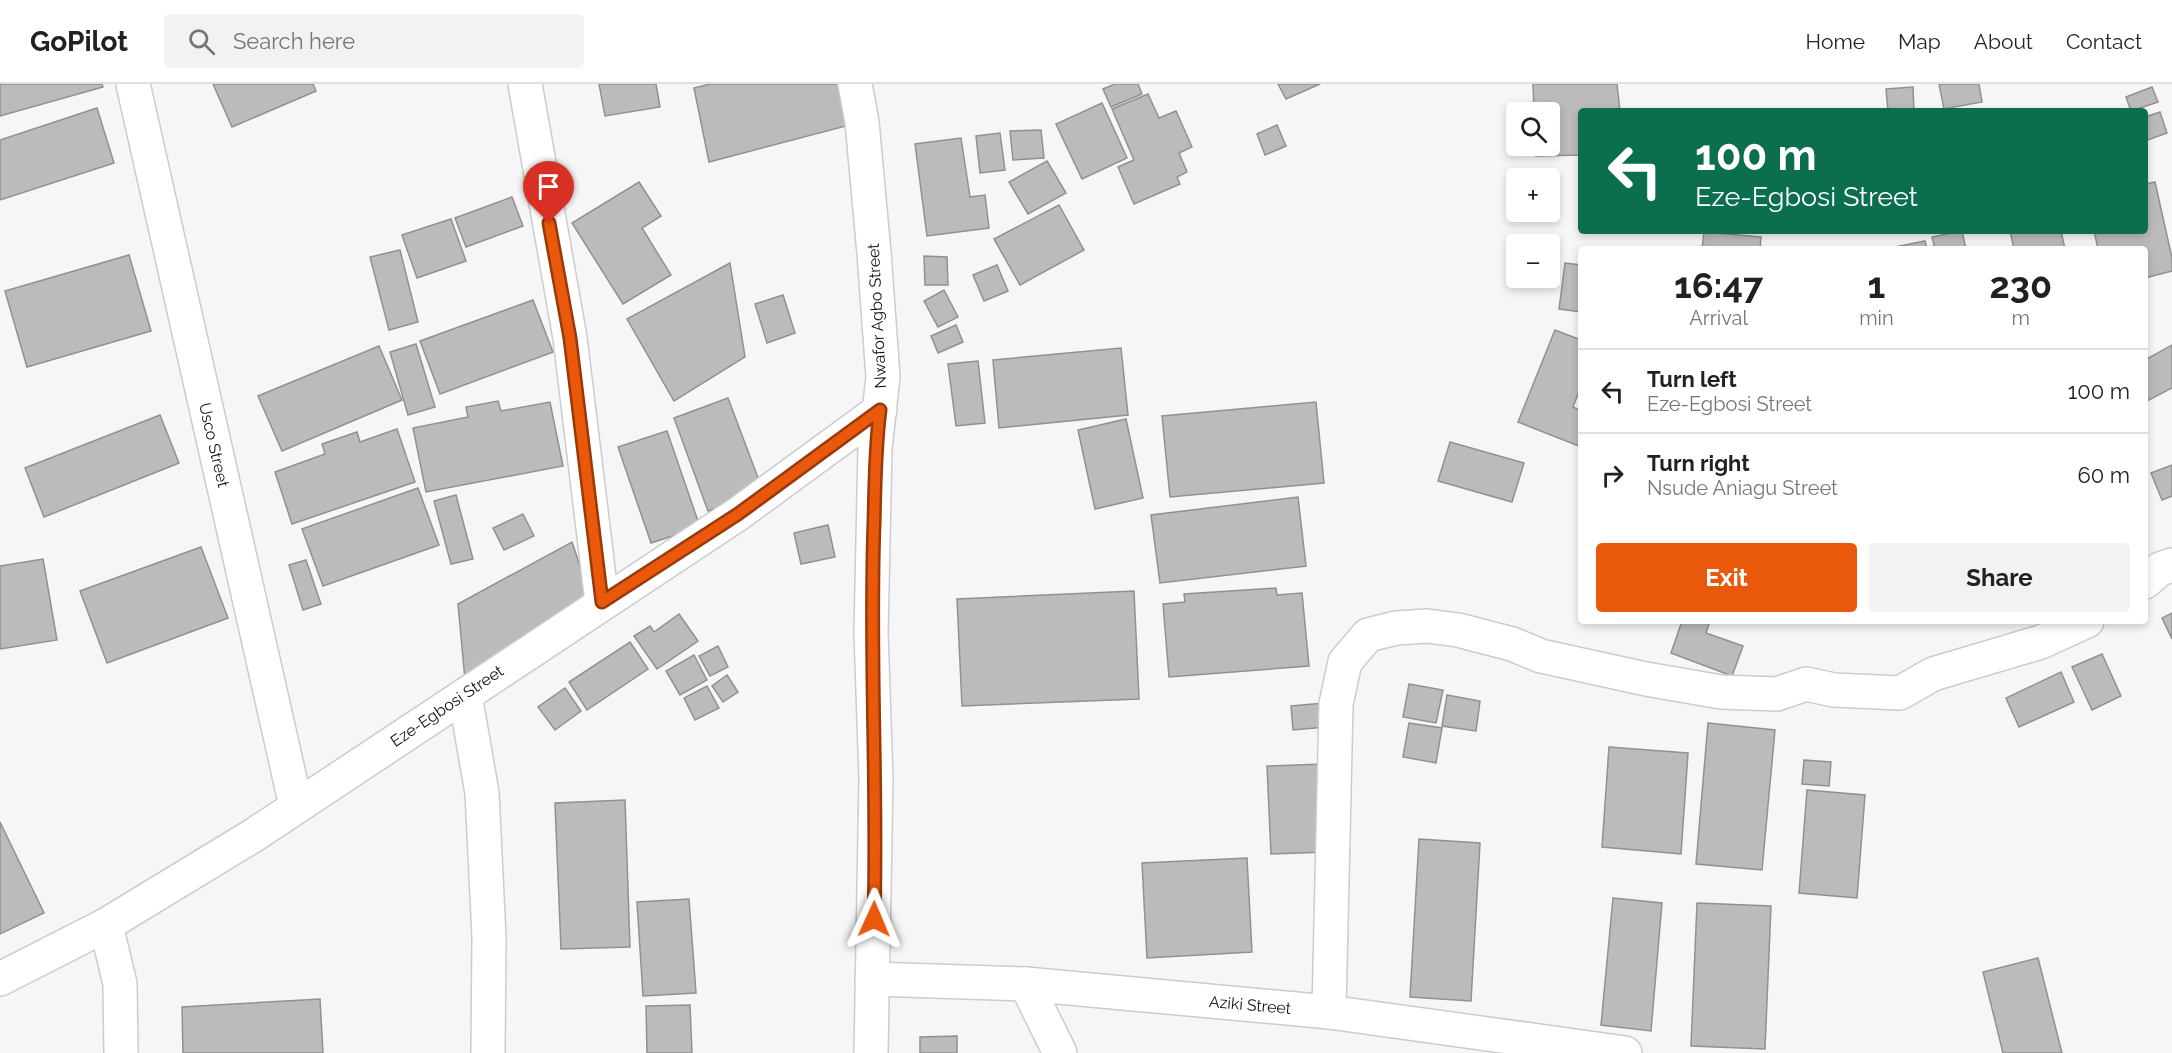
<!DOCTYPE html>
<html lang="en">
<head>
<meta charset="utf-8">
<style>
  :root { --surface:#fff; --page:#f2f2f2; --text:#202124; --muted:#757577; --line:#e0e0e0; --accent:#ea580c }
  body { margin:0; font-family:Raleway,sans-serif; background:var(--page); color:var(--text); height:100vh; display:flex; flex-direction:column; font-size:22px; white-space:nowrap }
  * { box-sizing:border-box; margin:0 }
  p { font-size:20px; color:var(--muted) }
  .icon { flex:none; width:33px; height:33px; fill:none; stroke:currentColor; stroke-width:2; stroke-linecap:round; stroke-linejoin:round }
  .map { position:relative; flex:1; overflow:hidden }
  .drawer { position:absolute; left:1578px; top:162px; width:570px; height:378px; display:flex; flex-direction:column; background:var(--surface); border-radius:6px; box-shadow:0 3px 9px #0003 }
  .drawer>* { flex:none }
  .banner { position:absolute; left:1578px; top:24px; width:570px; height:126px; border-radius:6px; box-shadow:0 3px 9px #0003; background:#0b6e4f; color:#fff; overflow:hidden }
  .buttons { position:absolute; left:1506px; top:18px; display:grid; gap:12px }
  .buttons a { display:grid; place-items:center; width:54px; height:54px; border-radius:6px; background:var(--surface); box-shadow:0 3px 9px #0003; font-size:30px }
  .pin { position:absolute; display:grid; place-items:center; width:51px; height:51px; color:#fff; margin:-62px -26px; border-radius:50% 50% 50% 0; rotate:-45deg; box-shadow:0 0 6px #0007 }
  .pin .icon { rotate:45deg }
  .me { position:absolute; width:66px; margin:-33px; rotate:1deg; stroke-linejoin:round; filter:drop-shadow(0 0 4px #0008) }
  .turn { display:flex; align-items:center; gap:21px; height:126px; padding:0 18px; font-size:27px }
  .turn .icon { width:78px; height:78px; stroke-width:2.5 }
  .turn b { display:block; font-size:42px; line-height:51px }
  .eta { display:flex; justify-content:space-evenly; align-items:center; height:102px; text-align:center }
  .eta b { font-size:36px; font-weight:700; line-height:42px }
  .primary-button { display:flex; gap:12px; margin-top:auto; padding:12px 18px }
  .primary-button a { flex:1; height:69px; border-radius:6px; background:var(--accent); color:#fff; font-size:24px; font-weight:700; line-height:69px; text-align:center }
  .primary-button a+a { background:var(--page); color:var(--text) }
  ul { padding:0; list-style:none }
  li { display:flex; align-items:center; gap:18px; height:84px; padding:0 18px; border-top:2px solid var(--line) }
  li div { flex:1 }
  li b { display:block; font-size:22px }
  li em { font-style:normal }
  header { display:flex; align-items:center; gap:36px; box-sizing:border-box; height:84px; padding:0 30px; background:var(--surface); border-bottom:2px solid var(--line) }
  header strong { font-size:28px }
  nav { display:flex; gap:33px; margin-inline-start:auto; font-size:21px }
  .search { width:420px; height:54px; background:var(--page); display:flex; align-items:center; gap:15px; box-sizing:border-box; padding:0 21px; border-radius:6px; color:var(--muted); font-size:22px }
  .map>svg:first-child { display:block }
  .building { fill:#bcbabd; stroke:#919092; stroke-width:1.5 }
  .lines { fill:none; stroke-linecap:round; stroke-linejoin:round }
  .street-casing { stroke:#cccccf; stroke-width:36 }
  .street { stroke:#fff; stroke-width:33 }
  .route-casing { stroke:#983908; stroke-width:15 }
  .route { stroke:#ea580c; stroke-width:10 }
  .labels { text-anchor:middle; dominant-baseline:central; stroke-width:6; stroke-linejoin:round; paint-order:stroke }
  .street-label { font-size:16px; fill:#111112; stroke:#fff }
</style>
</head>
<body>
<header>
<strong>GoPilot</strong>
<div class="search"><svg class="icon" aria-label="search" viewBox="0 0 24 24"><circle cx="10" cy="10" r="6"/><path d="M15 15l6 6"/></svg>Search here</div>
<nav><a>Home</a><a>Map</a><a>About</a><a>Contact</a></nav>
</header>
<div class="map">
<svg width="2172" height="969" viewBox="0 0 2172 969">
  <rect width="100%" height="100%" fill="#f6f6f8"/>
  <g class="building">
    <path d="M0 0H102L103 3 0 32Z"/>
    <path d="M213 0H313L316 7 232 43Z"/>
    <path d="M599 0H656L660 23 605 32Z"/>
    <path d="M710 0H840L846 42 709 78 694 4Z"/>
    <path d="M1115 0H1138L1142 10 1111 23 1103 5Z"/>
    <path d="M1278 0H1320L1286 15Z"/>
    <path d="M1533 0H1617L1620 27H1581V71L1536 72V62H1550V28H1534Z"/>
    <path d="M1939 0H1979L1982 18 1944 25Z"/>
    <path d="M1913 3 1914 27H1888L1886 5Z"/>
    <path d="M2152 3 2158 18 2131 27 2126 13Z"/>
    <path d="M1148 10 1159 34 1176 27 1192 63 1179 69 1187 88 1177 93 1180 100 1134 120 1118 83 1134 76 1112 25Z"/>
    <path d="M1102 19 1127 74 1082 95 1056 40Z"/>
    <path d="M97 24 114 79 0 116V56Z"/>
    <path d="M2160 28 2167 49 2145 57V33Z"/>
    <path d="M1277 41 1286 62 1265 71 1257 50Z"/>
    <path d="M1041 46 1044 74 1013 76 1010 47Z"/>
    <path d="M1000 49 1005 86 980 89 976 52Z"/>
    <path d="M961 54 970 113 985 111 989 144 927 152 915 60Z"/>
    <path d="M1047 77 1066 109 1028 130 1009 98Z"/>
    <path d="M639 98 661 132 642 144 671 191 623 220 572 139Z"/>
    <path d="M2155 98 2172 174V187L2145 194V165H2098L2094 147H2145V100Z"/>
    <path d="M512 113 523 142 466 163 455 134Z"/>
    <path d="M1059 121 1084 166 1020 201 994 155Z"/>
    <path d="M451 135 466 177 417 194 402 151Z"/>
    <path d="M1962 147 1966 165H1935L1932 153Z"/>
    <path d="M2010 147H2061L2065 165H2014Z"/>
    <path d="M1704 148 1761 153 1760 165H1702Z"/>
    <path d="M1925 157 1927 165 1895 163Z"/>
    <path d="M400 166 418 238 389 246 370 173Z"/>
    <path d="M129 171 151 247 27 283 5 207Z"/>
    <path d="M924 172 947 173 948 201H925Z"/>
    <path d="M730 179 745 273 674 317 627 235Z"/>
    <path d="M1565 179 1581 181V228L1559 225Z"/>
    <path d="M997 181 1008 207 984 217 973 191Z"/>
    <path d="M944 206 958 233 938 243 924 217Z"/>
    <path d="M783 211 795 249 767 259 755 220Z"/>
    <path d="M533 216 553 268 440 310 420 257Z"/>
    <path d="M956 241 963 258 938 269 931 252Z"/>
    <path d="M1555 246 1581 256V302L1573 323 1581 327V363L1518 338Z"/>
    <path d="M416 260 435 323 408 331 390 268Z"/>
    <path d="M2172 261V304L2145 318V276Z"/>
    <path d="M379 262 402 316 282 367 258 312Z"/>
    <path d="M1121 264 1128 331 999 344 993 276Z"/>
    <path d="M978 277 985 339 956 342 948 280Z"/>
    <path d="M728 314 763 407 708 427 674 334Z"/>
    <path d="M498 317 501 327 550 318 563 382 426 408 413 344 468 333 466 323Z"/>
    <path d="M1316 318 1324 399 1170 413 1162 332Z"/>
    <path d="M160 331 179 379 44 433 25 384Z"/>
    <path d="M1126 335 1143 414 1095 425 1078 346Z"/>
    <path d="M397 345 415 398 292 440 275 388 325 370 322 360 357 348 360 358Z"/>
    <path d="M667 347 700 443 651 459 618 363Z"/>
    <path d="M1450 358 1524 379 1512 418 1438 397Z"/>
    <path d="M2172 381V412L2162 416 2151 389Z"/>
    <path d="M418 404 439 461 323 502 302 445Z"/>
    <path d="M456 411 473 475 451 480 434 417Z"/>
    <path d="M1298 413 1306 482 1160 499 1151 431Z"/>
    <path d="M523 430 534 452 504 466 493 444Z"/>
    <path d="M828 441 835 473 801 480 794 449Z"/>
    <path d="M572 458 592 518 465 596 458 520Z"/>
    <path d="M201 463 228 534 107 579 80 507Z"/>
    <path d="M43 475 57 556 0 565V482Z"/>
    <path d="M306 476 321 520 303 526 289 481Z"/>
    <path d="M1276 504 1277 511 1302 509 1309 582 1169 593 1163 520 1185 518 1184 510Z"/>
    <path d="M1134 507 1139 615 962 622 957 515Z"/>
    <path d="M2172 529V555L2162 534Z"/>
    <path d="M679 530 698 557 657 585 634 552 650 542 654 548Z"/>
    <path d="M1682 537H1710L1706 549 1743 562 1732 592 1671 569Z"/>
    <path d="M630 558 648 585 587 626 569 598Z"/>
    <path d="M718 562 728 583 710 592 699 572Z"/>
    <path d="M2102 570 2121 612 2092 626 2072 583Z"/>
    <path d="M694 571 707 596 680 611 666 587Z"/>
    <path d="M2061 588 2074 618 2019 643 2006 614Z"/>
    <path d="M727 591 738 608 723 618 712 602Z"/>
    <path d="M1409 600 1443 606 1436 639 1403 633Z"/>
    <path d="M707 602 719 624 695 636 684 614Z"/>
    <path d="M565 604 581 627 555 646 538 623Z"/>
    <path d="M1447 611 1480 617 1476 647 1442 642Z"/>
    <path d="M1324 619 1326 643 1293 646 1291 622Z"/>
    <path d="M1409 639 1442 644 1436 679 1403 673Z"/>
    <path d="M1708 639 1775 646 1762 786 1696 780Z"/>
    <path d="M1609 663 1688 669 1681 770 1602 763Z"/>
    <path d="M1804 676 1831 678 1829 702 1802 700Z"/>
    <path d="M1322 680 1327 768 1271 770 1267 682Z"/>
    <path d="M1807 706 1865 711 1857 814 1799 809Z"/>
    <path d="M625 716 630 863 561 865 555 719Z"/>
    <path d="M0 738 44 829 0 850Z"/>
    <path d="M1419 755 1480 759 1471 917 1410 913Z"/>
    <path d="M1247 774 1252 868 1147 874 1142 779Z"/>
    <path d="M1613 814 1662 819 1651 947 1601 941Z"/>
    <path d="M689 815 696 909 643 912 637 818Z"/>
    <path d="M1697 819 1771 822 1765 965 1691 962Z"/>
    <path d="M2038 874 2062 969H2003L1983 888Z"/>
    <path d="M320 915 323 969H183L182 923Z"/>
    <path d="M690 921 692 969H647L646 922Z"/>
    <path d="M957 952V969H920V953Z"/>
  </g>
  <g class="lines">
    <g class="street-casing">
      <g id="street">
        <path d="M133 0 296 722"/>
        <path d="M525 0 570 254 602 518"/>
        <path d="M855 0 862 38 874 169 883 293 875 364 871 549 876 695 871 969"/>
        <path d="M2145 498 2160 485 2172 481"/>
        <path d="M465 611 482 709 489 853 488 969"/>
        <path d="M106 841 120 900 121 969"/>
        <path d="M0 895 106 841 254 751 738 430 880 326"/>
        <path d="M872 895 1026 900 1329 928 1625 969"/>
        <path d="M1026 900 1060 969"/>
        <path d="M1329 928 1336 620 1345 578 1368 551 1396 544 1427 542 1458 546 1512 560 1541 572 1646 595 1721 608 1777 610 1806 600 1834 606 1900 609 1933 590 2041 558 2087 537"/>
      </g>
    </g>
    <use href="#street" class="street"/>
  </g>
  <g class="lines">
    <g class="route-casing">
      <path id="route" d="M549 139 570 254 602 518 738 430 880 326C875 364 875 401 874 440 869 572 878 703 874 835"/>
    </g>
    <use href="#route" class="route"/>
  </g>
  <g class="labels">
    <g class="street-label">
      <text transform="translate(877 232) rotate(-93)">Nwafor Agbo Street</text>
      <text transform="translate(214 361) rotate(77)">Usco Street</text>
      <text transform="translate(447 622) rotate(-34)">Eze-Egbosi Street</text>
      <text transform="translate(1250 921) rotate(5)">Aziki Street</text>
    </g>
  </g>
</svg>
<div class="buttons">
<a><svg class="icon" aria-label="search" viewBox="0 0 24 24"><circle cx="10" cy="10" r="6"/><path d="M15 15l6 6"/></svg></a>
<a>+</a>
<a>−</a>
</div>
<div class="pin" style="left:549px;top:139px;background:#d93025"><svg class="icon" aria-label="arrive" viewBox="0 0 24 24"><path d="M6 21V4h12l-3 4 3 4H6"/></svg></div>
<svg class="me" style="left:874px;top:835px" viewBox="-20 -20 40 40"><path d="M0-17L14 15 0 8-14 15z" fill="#ea580c" stroke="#fff" stroke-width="4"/></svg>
<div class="banner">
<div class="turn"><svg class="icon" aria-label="left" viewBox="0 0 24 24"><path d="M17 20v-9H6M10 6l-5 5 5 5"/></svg><div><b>100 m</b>Eze-Egbosi Street</div></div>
</div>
<section class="drawer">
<div class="eta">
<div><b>16:47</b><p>Arrival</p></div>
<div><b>1</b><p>min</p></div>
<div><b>230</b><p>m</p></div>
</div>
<ul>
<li><svg class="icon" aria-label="left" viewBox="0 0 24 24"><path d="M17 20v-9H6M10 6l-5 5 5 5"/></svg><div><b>Turn left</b><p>Eze-Egbosi Street</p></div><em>100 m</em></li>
<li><svg class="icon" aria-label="right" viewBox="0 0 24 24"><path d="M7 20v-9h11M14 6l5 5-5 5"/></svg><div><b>Turn right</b><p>Nsude Aniagu Street</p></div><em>60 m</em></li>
</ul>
<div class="primary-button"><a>Exit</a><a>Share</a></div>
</section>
</div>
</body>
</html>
